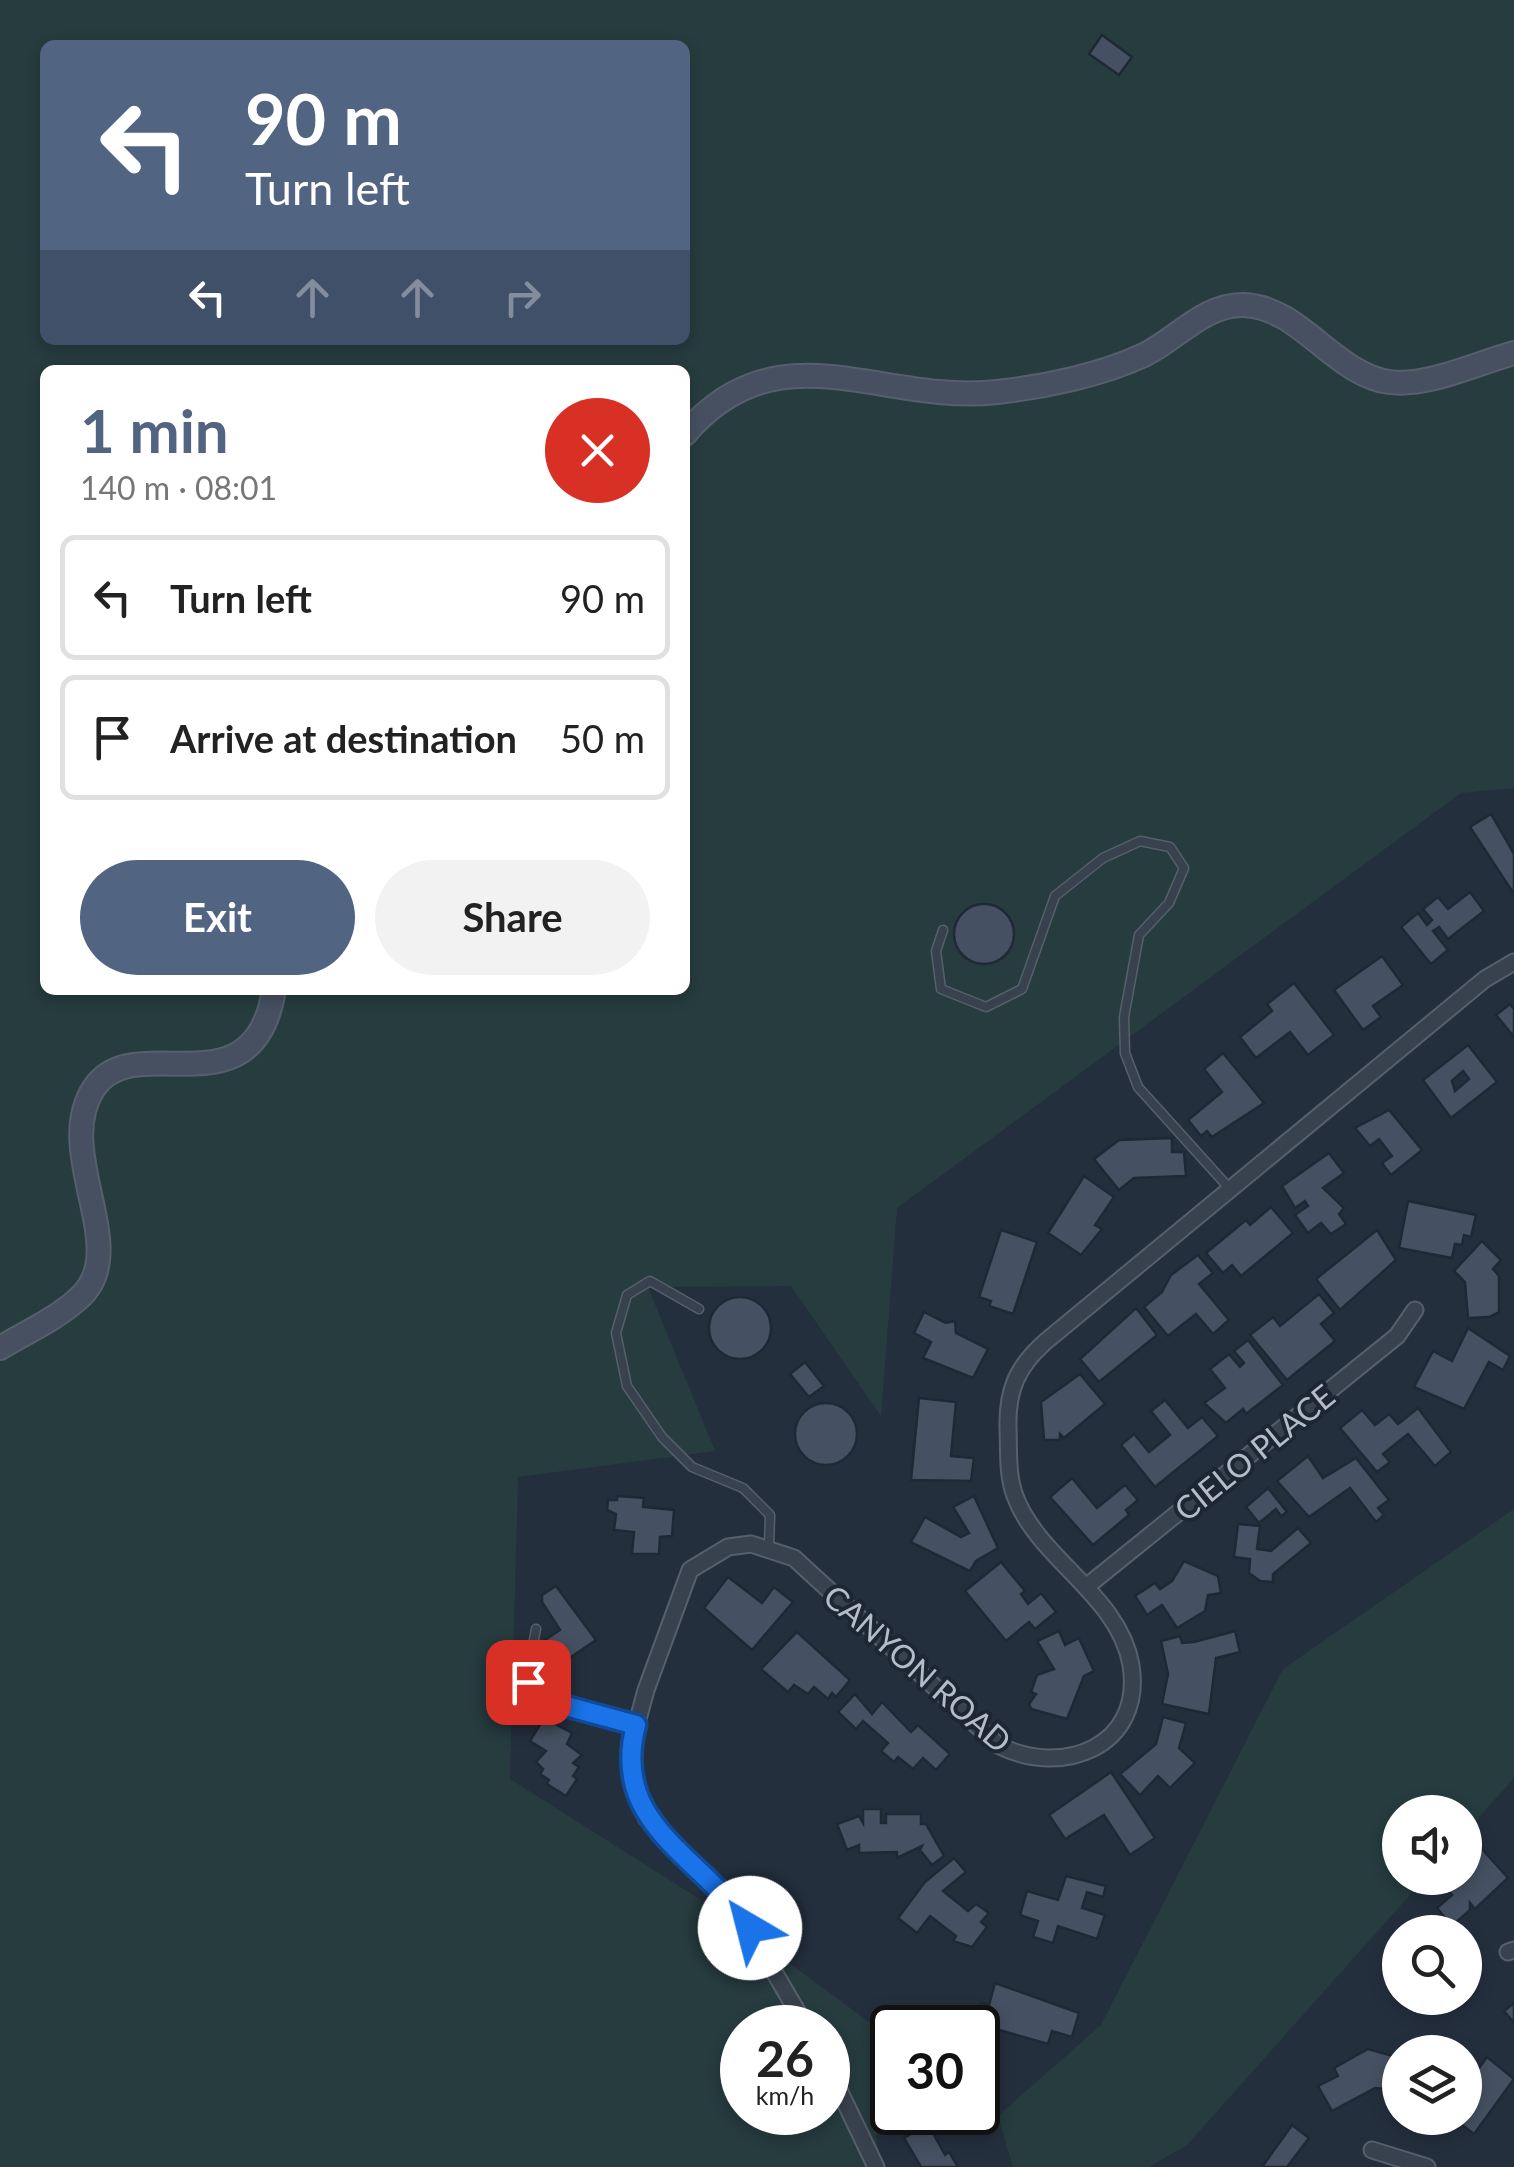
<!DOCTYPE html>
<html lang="en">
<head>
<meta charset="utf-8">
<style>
  :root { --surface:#fff; --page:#f2f2f2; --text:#222; --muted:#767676; --line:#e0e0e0; --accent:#516482 }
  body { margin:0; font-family:Lato,sans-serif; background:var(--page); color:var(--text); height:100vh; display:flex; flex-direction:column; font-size:38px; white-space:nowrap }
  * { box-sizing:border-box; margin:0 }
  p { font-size:32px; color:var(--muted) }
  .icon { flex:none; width:55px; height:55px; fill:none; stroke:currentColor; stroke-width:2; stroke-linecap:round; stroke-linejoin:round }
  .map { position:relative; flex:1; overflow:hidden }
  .details { position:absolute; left:40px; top:365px; width:650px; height:630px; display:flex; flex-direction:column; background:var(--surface); border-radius:15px; box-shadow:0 5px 15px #0003 }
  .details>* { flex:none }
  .guide { position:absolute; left:40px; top:40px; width:650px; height:305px; border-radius:15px; box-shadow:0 5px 15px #0003; background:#516482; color:#fff; overflow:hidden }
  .fabs { position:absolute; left:1382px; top:1795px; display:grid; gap:20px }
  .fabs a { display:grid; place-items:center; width:100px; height:100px; border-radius:50%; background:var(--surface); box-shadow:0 5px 15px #0003; font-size:50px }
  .speed { position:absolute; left:720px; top:2005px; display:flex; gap:20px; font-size:50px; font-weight:700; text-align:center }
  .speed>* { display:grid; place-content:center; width:130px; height:130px; border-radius:50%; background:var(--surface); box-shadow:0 5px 15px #0003; line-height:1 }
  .speed small { font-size:25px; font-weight:400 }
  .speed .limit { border:5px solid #111; border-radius:15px; background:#fff; color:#111 }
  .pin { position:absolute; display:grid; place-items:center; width:85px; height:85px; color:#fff; margin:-42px; border-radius:20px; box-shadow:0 5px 15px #0006 }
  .me { position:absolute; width:110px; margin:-55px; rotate:323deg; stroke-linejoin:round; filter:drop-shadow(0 0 8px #0008) }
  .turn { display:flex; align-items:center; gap:35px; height:210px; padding:0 40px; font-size:45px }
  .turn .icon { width:130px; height:130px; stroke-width:2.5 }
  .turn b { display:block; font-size:70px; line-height:85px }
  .lanes { display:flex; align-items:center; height:95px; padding:0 40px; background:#0003; justify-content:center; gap:50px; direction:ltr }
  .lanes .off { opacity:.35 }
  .round { display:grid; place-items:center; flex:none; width:105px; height:105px; border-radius:52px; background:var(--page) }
  .headline { display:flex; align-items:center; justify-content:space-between; height:170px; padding:0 40px }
  h1 { font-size:60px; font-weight:700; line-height:75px; color:var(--accent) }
  .action { display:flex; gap:20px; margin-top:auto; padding:20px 40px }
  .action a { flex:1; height:115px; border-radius:60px; background:var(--accent); color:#fff; font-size:40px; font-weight:700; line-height:115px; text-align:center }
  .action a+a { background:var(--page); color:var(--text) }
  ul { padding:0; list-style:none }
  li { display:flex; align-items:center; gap:30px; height:125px; margin:0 20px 15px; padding:0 20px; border:5px solid var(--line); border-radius:15px }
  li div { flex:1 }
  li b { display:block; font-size:38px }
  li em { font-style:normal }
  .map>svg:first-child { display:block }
  .green { fill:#263c3f; fill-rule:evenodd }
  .building { fill:#455162; stroke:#1f2835; stroke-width:2.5; fill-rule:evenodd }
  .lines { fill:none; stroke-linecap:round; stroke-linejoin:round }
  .lane-casing { stroke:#565f6c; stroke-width:11 }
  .street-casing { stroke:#565f6c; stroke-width:19 }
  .secondary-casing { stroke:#565f6c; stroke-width:26 }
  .lane { stroke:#38414e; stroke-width:8 }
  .street { stroke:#38414e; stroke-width:15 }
  .secondary { stroke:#465061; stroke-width:22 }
  .route-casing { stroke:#114b97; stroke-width:25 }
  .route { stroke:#1a73e8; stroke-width:18 }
  .labels { text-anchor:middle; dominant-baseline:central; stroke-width:8; stroke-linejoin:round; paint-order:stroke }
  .street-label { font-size:32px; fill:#b4bcc9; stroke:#1d2633 }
</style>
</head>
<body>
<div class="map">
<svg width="1514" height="2167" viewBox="0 0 1514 2167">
  <rect width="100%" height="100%" fill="#242f3e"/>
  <g class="green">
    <path d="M0 0H1514V788L1461 793 897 1208 881 1416 791 1286 648 1287 715 1451 518 1477 510 1779 720 1912 892 2039V2097L876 2136 882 2167H0ZM45 45H685V340H45ZM45 370H685V990H45ZM742 2028H828V2112H742Z"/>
    <path d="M1514 1509V1778L1465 1833V1812H1400V1878H1425L1187 2145 1149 2167H1013L998 2116 1101 2025 1283 1669Z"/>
  </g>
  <g class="building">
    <path d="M1102 35 1132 57 1119 75 1089 54Z"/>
    <path d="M1491 814 1514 854V894L1470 827Z"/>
    <path d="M1470 892 1484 911 1448 939 1439 927 1433 931 1448 950 1431 964 1401 927 1418 913 1427 925 1432 920 1423 909 1438 897 1448 909Z"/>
    <circle cx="984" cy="934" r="30"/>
    <path d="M1382 956 1403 985 1373 1006 1381 1017 1363 1030 1334 990Z"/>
    <path d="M1294 983 1334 1035 1308 1055 1290 1032 1256 1058 1240 1037 1272 1011 1267 1004Z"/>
    <path d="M1510 1004 1514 1009V1037L1496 1015Z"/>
    <path d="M1468 1045 1497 1082 1451 1118 1423 1080ZM1463 1071 1469 1079 1455 1091 1452 1081Z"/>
    <path d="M1223 1053 1264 1103 1212 1137 1207 1131 1201 1136 1188 1120 1222 1092 1204 1069Z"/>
    <path d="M1389 1110 1422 1150 1391 1175 1382 1163 1392 1156 1379 1139 1370 1146 1355 1128Z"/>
    <path d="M1172 1138V1152H1184L1186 1176 1134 1178 1119 1190 1094 1159 1119 1140Z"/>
    <path d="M1329 1153 1344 1173 1323 1188 1344 1208 1339 1214 1346 1224 1331 1234 1321 1223 1308 1233 1295 1215 1308 1206 1305 1201 1295 1208 1282 1186Z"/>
    <path d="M1084 1176 1114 1197 1095 1225 1102 1229 1081 1255 1048 1233Z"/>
    <path d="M1408 1201 1476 1215 1471 1237 1464 1235 1462 1245 1455 1244 1452 1258 1399 1248Z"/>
    <path d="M1271 1207 1293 1233 1241 1276 1232 1265 1223 1273 1206 1253 1246 1220 1250 1225Z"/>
    <path d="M1001 1230 1037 1242 1013 1314 989 1306 991 1301 979 1297Z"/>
    <path d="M1377 1230 1396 1260 1340 1310 1316 1279Z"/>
    <path d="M1482 1241 1501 1260 1493 1269 1499 1276V1312L1489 1317 1468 1318 1465 1282 1454 1271Z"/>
    <path d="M1198 1255 1213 1273 1199 1284 1229 1320 1213 1334 1196 1314 1168 1336 1144 1307 1162 1292 1171 1275Z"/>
    <path d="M1319 1294 1334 1313 1321 1324 1335 1341 1287 1380 1250 1335 1273 1317 1280 1326Z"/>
    <circle cx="740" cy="1328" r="31"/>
    <path d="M1136 1308 1157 1335 1099 1382 1080 1359Z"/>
    <path d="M924 1312 946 1323 955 1321 956 1333 988 1349 973 1378 923 1358 931 1342 914 1333Z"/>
    <path d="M1468 1328 1510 1356 1503 1370 1489 1362 1464 1409 1414 1387 1433 1351 1452 1361Z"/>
    <path d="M1248 1340 1283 1385 1246 1414 1243 1409 1226 1423 1204 1403 1225 1388 1210 1369 1229 1354 1240 1367 1244 1363 1234 1351Z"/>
    <path d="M805 1362 824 1386 809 1397 790 1374Z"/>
    <path d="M1080 1374 1105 1404 1064 1438 1060 1434V1440H1044L1041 1402Z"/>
    <path d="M919 1398 956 1402 951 1456 974 1458 971 1481 911 1480Z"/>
    <path d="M1165 1400 1188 1428 1202 1417 1218 1436 1155 1487 1121 1445 1134 1434 1149 1452 1170 1435 1151 1411Z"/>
    <circle cx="826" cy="1434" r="31"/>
    <path d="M1418 1408 1451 1452 1435 1466 1408 1434 1383 1454 1390 1462 1377 1472 1340 1428 1362 1410 1375 1425 1389 1414 1398 1424Z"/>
    <path d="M1308 1456 1323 1478 1356 1458 1389 1500 1378 1508 1384 1515 1376 1522 1350 1488 1309 1517 1277 1481Z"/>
    <path d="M1072 1478 1097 1508 1125 1485 1138 1500 1126 1510 1129 1515 1093 1545 1050 1497Z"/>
    <path d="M1268 1488 1287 1512 1281 1516 1276 1509 1259 1523 1246 1507Z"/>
    <path d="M617 1496 644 1498 643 1507 674 1510 672 1536 660 1537 659 1554H632L634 1532 614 1530 616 1514 607 1510 608 1500H617Z"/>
    <path d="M974 1496 998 1548 976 1561 970 1571 911 1542 925 1517 961 1537 969 1533 953 1507Z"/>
    <path d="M1238 1524 1260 1526 1257 1549 1271 1551 1298 1528 1311 1543 1273 1574V1582L1260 1581 1249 1573 1250 1559 1234 1557Z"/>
    <path d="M1184 1561 1218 1576 1221 1593 1208 1595 1205 1611 1177 1628 1162 1605 1147 1615 1135 1596 1155 1583 1160 1589 1172 1581Z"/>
    <path d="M1001 1562 1025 1591 1021 1594 1028 1604 1041 1593 1056 1612 1035 1629 1029 1622 1006 1641 965 1591Z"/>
    <path d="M728 1577 762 1603 774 1587 793 1602 752 1650 704 1608Z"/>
    <path d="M556 1586 596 1640 552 1670 536 1646 560 1630 542 1602V1595Z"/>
    <path d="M1059 1631 1065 1645 1079 1638 1094 1671 1084 1676 1067 1719 1031 1709 1029 1704 1036 1694 1031 1692 1037 1675 1054 1669 1037 1641Z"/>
    <path d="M1235 1631 1240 1652 1216 1658 1209 1714 1162 1704 1168 1674 1161 1641 1180 1636 1182 1643 1194 1642Z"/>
    <path d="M797 1632 850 1680 836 1697 832 1693 828 1699 814 1687 808 1694 794 1685 788 1692 761 1669Z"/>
    <path d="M855 1694 872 1714 882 1702 911 1732 918 1725 950 1754 936 1770 923 1758 913 1769 898 1757 894 1762 881 1751 888 1743 863 1721 856 1729 838 1712Z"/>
    <path d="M1163 1717 1186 1723 1179 1748 1195 1763 1170 1788 1158 1776 1140 1795 1120 1774 1156 1744Z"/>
    <path d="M544 1718 572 1733 567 1744 582 1755 573 1763 579 1767 573 1776 577 1779 566 1796 547 1784 549 1780 540 1774 543 1769 536 1762 546 1751 530 1741Z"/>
    <path d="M1111 1772 1155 1838 1130 1855 1104 1815 1065 1839 1049 1815Z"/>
    <path d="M863 1809H881V1823H886V1814H921V1824H926L944 1856 932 1865 920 1850 922 1846 897 1858V1852L859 1853V1845L847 1850 837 1824 859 1816 863 1823Z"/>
    <path d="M1482 1849 1508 1878 1475 1909 1470 1903V1910L1452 1926 1437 1908 1452 1895 1442 1884 1449 1878H1465V1864Z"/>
    <path d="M954 1858 966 1872 943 1891 968 1911 976 1904 989 1913 981 1922 987 1927 972 1947 953 1941 956 1936 930 1916 917 1933 898 1918 925 1882Z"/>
    <path d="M1066 1876 1106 1886 1103 1897 1087 1892 1082 1908 1105 1915 1097 1939 1058 1926 1053 1943 1033 1937 1038 1921 1020 1915 1027 1891 1058 1900Z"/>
    <path d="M1395 1951 1400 1952V1986L1386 1982Z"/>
    <path d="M1465 1970 1474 1972 1465 2004 1443 1998H1465Z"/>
    <path d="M995 1983 1079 2013 1072 2037 1052 2031 1048 2044 975 2023 981 2003 989 2005Z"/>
    <path d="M1514 2003V2023L1504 2011Z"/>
    <path d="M1368 2049 1400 2058 1398 2090 1375 2088 1332 2111 1318 2086 1338 2076 1334 2068Z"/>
    <path d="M1487 2057 1514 2079 1474 2134 1454 2119 1465 2118V2087Z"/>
    <path d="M928 2124 945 2155 949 2152 958 2167H921L904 2138Z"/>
    <path d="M1292 2125 1309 2138 1287 2167H1262Z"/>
  </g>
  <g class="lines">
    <g class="lane-casing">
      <g id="lane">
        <path d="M943 930 936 951 941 989 986 1007 1022 989 1055 896 1103 858 1140 841 1170 847 1184 868 1169 903 1139 935 1124 1017 1125 1053 1138 1087 1230 1189"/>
        <path d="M699 1309 650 1281 627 1295 616 1333 627 1386 662 1437 692 1467 743 1488 770 1515 769 1547"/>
        <path d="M536 1629 529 1666 531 1693 636 1725"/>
      </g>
    </g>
    <g class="street-casing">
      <g id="street">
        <path d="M1086 1587 1397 1336 1415 1310"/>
        <path d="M1508 1952 1514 1950"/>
        <path d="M807 2028 733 1902 646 1818 631 1774V1745L646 1690 690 1570 728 1547 751 1544 794 1558 998 1745C1062 1778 1144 1747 1131 1665 1119 1595 1038 1559 1015 1496 1007 1475 1009 1451 1008 1428 1007 1390 1017 1367 1045 1342L1485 979 1514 962"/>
        <path d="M828 2067 876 2167"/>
        <path d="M1372 2150 1427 2167"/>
      </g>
    </g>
    <g class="secondary-casing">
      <g id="secondary">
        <path d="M685 434C778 325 880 405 997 392 1044 387 1101 375 1144 355 1177 339 1204 304 1244 305 1300 307 1334 374 1389 382 1428 387 1477 363 1514 353"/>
        <path d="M0 1348C25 1333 56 1319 78 1299 135 1251 51 1153 94 1088 135 1026 253 1118 274 990"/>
      </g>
    </g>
    <use href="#lane" class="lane"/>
    <use href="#street" class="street"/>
    <use href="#secondary" class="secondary"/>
  </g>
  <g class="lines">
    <g class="route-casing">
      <path id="route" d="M528 1682 531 1693 540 1699 636 1725C609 1826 703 1856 750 1928"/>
    </g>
    <use href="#route" class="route"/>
  </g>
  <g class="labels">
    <g class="street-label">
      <text transform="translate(1254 1452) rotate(-39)">CIELO PLACE</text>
      <text transform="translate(918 1668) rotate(41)">CANYON ROAD</text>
    </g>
  </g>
</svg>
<div class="fabs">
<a><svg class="icon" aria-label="sound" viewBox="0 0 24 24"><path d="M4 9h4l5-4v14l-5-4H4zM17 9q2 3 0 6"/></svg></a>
<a><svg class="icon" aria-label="search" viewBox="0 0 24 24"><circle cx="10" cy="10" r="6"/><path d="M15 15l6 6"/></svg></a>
<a><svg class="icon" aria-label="layers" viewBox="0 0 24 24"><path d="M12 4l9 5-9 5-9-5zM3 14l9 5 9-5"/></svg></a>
</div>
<div class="speed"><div>26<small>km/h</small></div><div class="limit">30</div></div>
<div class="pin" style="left:528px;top:1682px;background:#d93025"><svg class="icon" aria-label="arrive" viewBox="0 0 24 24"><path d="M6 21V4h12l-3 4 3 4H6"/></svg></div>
<svg class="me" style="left:750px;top:1928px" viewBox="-20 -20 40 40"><circle r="19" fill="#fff"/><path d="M0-13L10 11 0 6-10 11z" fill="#1a73e8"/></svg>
<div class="guide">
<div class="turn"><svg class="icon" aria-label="left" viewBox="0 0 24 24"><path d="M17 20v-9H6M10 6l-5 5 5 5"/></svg><div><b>90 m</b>Turn left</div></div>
<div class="lanes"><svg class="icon" aria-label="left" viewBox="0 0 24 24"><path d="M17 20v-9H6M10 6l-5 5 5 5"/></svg><svg class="icon off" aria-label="ahead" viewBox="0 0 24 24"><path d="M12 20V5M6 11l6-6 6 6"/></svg><svg class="icon off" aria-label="ahead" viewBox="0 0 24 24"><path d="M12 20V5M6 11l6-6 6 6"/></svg><svg class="icon off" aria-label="right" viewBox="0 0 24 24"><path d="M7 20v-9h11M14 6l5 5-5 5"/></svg></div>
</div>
<section class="details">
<div class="headline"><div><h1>1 min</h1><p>140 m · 08:01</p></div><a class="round" style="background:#d93025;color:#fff"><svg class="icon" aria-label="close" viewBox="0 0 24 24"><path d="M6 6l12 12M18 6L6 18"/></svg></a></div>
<ul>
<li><svg class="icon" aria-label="left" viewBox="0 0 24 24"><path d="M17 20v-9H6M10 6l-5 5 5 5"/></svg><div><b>Turn left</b></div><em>90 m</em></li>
<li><svg class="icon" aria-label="arrive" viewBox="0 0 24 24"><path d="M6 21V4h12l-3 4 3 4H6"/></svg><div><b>Arrive at destination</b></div><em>50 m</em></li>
</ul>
<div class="action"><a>Exit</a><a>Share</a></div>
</section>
</div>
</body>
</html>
